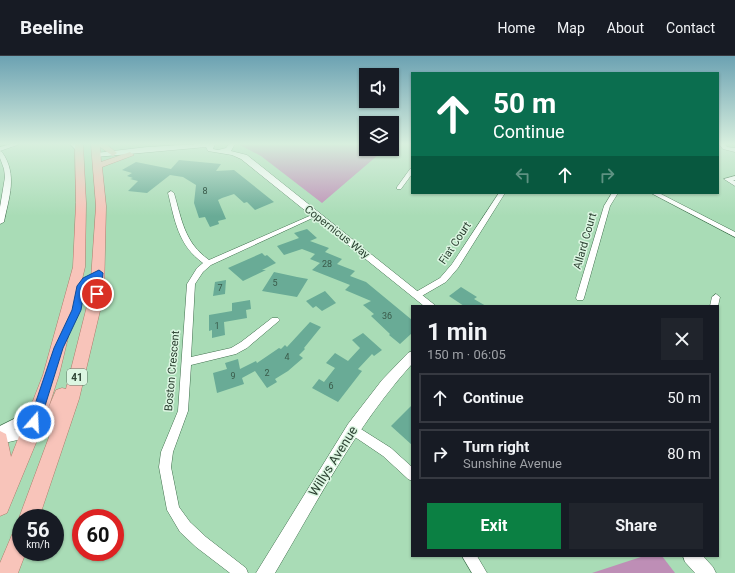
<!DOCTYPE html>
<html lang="en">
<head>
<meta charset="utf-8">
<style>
  :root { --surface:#171b24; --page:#20242c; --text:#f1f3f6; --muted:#9ea1a6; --line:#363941; --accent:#0b8043 }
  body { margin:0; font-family:Roboto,sans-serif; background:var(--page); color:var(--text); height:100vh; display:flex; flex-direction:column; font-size:15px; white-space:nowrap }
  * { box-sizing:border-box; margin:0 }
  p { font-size:13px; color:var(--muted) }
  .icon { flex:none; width:22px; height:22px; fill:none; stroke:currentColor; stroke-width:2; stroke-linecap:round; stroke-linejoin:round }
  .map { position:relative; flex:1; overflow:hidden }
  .sheet { position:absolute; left:411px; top:249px; width:308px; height:252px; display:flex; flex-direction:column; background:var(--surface); border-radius:0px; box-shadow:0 1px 3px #0004 }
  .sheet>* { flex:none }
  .guide { position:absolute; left:411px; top:16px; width:308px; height:122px; border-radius:0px; box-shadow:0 1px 3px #0004; background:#0b6e4f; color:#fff; overflow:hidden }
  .fabs { position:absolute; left:359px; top:12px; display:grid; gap:8px }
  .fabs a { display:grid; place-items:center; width:40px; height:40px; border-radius:0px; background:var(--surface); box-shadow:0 1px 3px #0004; font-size:20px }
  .speed { position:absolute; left:12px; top:453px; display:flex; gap:8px; font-size:20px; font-weight:700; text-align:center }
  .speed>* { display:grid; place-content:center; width:52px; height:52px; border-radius:50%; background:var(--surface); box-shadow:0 1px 3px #0004; line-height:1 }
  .speed small { font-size:10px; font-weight:400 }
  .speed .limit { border:6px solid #d22; background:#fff; color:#111 }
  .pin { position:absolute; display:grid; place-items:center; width:34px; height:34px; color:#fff; margin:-17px; border:2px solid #fff; border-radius:50%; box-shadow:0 1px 4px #0007 }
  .me { position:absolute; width:44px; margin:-22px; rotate:19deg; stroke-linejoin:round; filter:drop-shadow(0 0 3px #0008) }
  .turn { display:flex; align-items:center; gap:14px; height:84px; padding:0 16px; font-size:18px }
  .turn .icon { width:52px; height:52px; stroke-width:2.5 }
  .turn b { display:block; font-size:28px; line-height:34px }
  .lanes { display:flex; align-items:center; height:38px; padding:0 16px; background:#0003; justify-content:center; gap:20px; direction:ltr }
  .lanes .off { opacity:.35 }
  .round { display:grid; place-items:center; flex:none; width:42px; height:42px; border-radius:0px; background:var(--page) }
  .head { display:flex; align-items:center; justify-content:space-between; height:68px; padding:0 16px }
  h1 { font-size:24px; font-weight:700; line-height:30px }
  .primary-button { display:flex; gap:8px; margin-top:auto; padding:8px 16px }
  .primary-button a { flex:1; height:46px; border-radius:0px; background:var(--accent); color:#fff; font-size:16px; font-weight:700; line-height:46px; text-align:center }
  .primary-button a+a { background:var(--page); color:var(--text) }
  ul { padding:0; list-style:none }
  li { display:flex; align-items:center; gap:12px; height:50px; margin:0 8px 6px; padding:0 8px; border:2px solid var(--line); border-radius:0px }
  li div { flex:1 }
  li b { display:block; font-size:15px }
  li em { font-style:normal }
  header { display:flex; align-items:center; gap:24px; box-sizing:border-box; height:56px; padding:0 20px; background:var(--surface); border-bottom:1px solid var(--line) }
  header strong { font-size:19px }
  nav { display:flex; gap:22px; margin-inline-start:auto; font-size:14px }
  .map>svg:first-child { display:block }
  .green { fill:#be8eb6 }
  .building { fill:#69ab96 }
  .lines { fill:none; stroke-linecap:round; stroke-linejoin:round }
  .minor-casing { stroke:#41704e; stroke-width:1 }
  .tertiary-casing { stroke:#41704e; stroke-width:1 }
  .primary-casing { stroke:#ae7c6c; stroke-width:1 }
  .minor { fill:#fff; fill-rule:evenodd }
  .tertiary { fill:#fff; fill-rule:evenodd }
  .primary { fill:#f8c4ba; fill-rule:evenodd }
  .route { fill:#1a73e8; stroke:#114b97 }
  .labels { text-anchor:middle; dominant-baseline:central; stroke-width:3; stroke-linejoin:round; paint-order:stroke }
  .number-label { font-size:9px; fill:#3a5b4a }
  .shield { fill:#dcf6e2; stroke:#607766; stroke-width:1 }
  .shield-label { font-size:10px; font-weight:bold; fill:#2b4031 }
  .street-label { font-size:11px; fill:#2b4031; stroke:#dcf6e2 }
  .near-street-label { font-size:13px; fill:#2b4031; stroke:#dcf6e2 }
</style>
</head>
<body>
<header>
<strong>Beeline</strong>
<nav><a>Home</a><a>Map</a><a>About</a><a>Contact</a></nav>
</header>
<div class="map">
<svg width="735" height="517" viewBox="0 0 735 517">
  <rect width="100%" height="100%" fill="#a9dcb6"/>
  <g class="green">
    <path d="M238 88H366V93H385L322 147 261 100Z"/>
    <path d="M644 500H662L675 517H592Z"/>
  </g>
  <g class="building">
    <path d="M179 104 221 108 216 115 234 114 274 146 255 154 247 146 244 147 234 138 222 142 218 144 226 163 218 165 219 168 210 171 205 161 199 162 194 147 196 129 183 121 170 119 147 137 128 135 138 125 130 123 133 122 127 120 132 117 122 114 136 106 171 113Z"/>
    <path d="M307 173 317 182 310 185 329 192 325 196 342 203 337 208 355 215 350 220 366 226 412 264V277L400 288 389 279 390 278 371 260 374 258 363 249 371 245 345 234 350 229 312 214 320 207 310 203 315 198 302 193 284 199 277 190 299 182 294 177Z"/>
    <path d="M262 197 265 200 267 199 276 207 262 214H266L243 225 228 212Z"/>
    <path d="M274 216 297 221 308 223 297 241 262 235Z"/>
    <path d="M226 224 225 238 213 240 215 226Z"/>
    <path d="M461 231 477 241 474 243 486 250H464L449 240Z"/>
    <path d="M325 235 336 247 322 255 316 250 313 252 306 245Z"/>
    <path d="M250 244 251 253 246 254 247 262 224 266 225 279 212 282V274L209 275V259L232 255V247Z"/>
    <path d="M310 266 321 271 304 292 305 293 299 299 303 302 288 315 275 323 277 326 267 332 255 315 242 322 244 328 217 337 213 317 227 313 225 307 238 303 240 313 256 305 257 307 279 292 281 293 285 289 287 291Z"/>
    <path d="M363 277 382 294 374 300 372 298 358 313 362 315 338 346 312 332 319 323 324 326 335 312 326 307 335 297 348 305 360 292 352 284Z"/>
    <path d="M412 349V389L391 370Z"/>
  </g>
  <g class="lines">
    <g class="minor-casing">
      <g id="minor">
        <path d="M11 88H20L0 95V91Z"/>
        <path d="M70 88H76L83 95 78 96Z"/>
        <path d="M719 88H725L727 91 735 92V96L723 93Z"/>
        <path d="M0 95 2 96C18 119 9 141 4 166L0 168V151L5 121 4 113 0 102Z"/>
        <path d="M412 112V118L401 133H397V131L410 113Z"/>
        <path d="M735 120V124H733L735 125V130L724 123Z"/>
        <path d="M171 135 174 137C182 164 184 186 209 204L314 158 316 157 319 159 211 209 203 216 195 228 191 301 231 292 241 286 272 262H278L280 264 247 292 236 298 191 309 188 355 173 396 171 411 179 451 190 466 206 481 246 512 248 517H230L196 491 180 476 167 454 159 411 161 396 178 355 187 228 197 212 203 207C178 189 175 165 168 137Z"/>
        <path d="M499 137H505L458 212 446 226 420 241H414L413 239 414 237 440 222 452 208Z"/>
        <path d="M612 137H618L610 150 584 242 583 244H577L576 242 604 150Z"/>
        <path d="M651 137H659L735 176V181Z"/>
        <path d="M716 238 720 241 718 250H710L712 241Z"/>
        <path d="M36 352 40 353 41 357 40 361 14 374 31 371 35 372 37 376 35 380 0 388V370Z"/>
        <path d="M353 368 391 392 412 411V425L408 423 383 400 349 377 347 373 349 369Z"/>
        <path d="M462 500H477L487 517H472Z"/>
      </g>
    </g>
    <g class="tertiary-casing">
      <g id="tertiary">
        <path d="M198 88H215L213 93 218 94 226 92 229 88H235L231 95 247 99 436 250H424L241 103 232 99 208 95 206 91 96 101 92 99 96 97 147 91Z"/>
        <path d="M412 295V308C356 370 317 446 275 517H256L348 368 382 324 408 297Z"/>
        <path d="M683 500H703L713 511 716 517H695L685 506Z"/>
      </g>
    </g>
    <g class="primary-casing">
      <g id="primary">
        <path d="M75 88H83L86 147 85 211 59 319 48 353 56 334 62 332 66 333 90 238 96 150 91 88H106L117 97 113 100 100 91 101 106 130 96 134 99 102 111 106 150 104 238 79 343 39 462H21V467L19 462 52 373 38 382 7 457 0 460V375L6 378 11 401 43 319 73 211 76 147Z"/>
        <path d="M21 471V496H26L18 517H0V507L14 474Z"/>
      </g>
    </g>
    <use href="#minor" class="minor"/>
    <use href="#tertiary" class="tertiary"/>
    <use href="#primary" class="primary"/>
  </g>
  <linearGradient id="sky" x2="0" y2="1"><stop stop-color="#6ca2b2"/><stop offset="0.55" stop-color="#d8efde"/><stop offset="1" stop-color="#d8efde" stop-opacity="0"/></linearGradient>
  <rect width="735" height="160" fill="url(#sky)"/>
  <path class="route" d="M99 214 103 217 101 238 97 241 93 238 94 223 85 230 81 254 63 292 40 366 38 370 34 371 30 370 29 366 54 292 72 254 77 230 83 222Z"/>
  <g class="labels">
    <g class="number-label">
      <text x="205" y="135">8</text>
      <text x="327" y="208">28</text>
      <text x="275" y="227">5</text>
      <text x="220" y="232">7</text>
      <text x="387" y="260">36</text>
      <text x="217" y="270">1</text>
      <text x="287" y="301">4</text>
      <text x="267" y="317">2</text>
      <text x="233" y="320">9</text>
      <text x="331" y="330">6</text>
    </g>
    <rect class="shield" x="67" y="313" width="20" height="16" rx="3"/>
    <g class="shield-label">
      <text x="77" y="321">41</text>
    </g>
    <g class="street-label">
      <text transform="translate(337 176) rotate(38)">Copernicus Way</text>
      <text transform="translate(585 185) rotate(-74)">Allard Court</text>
      <text transform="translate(455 187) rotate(-56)">Fiat Court</text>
      <text transform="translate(172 315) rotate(-85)">Boston Crescent</text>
    </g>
    <g class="near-street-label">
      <text transform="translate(333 405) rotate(-58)">Willys Avenue</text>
    </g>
  </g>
</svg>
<div class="fabs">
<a><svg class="icon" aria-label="sound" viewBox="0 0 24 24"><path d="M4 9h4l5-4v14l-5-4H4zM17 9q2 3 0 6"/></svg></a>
<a><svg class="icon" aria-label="layers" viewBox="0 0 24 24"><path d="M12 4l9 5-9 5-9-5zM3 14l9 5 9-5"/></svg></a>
</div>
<div class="speed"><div>56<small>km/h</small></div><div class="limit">60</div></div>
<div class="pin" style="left:97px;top:238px;background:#d93025"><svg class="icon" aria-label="arrive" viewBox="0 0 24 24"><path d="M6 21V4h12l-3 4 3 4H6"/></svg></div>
<svg class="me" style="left:34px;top:366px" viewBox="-20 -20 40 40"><circle r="17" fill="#1a73e8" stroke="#fff" stroke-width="3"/><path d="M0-11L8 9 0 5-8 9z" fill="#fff"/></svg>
<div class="guide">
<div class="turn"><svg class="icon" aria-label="ahead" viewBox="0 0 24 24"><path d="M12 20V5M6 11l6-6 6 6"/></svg><div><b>50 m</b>Continue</div></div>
<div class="lanes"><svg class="icon off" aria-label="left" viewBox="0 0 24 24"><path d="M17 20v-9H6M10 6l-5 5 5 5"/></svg><svg class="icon" aria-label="ahead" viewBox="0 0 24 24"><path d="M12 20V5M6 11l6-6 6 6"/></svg><svg class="icon off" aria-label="right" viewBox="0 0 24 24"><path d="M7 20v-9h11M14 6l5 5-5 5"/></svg></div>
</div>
<section class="sheet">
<div class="head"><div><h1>1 min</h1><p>150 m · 06:05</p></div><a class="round"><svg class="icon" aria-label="close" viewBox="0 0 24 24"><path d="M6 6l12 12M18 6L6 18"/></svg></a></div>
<ul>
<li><svg class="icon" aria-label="ahead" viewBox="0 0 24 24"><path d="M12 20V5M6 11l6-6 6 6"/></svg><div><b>Continue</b></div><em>50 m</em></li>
<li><svg class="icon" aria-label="right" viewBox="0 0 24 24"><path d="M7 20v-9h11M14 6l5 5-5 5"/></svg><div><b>Turn right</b><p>Sunshine Avenue</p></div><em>80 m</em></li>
</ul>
<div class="primary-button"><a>Exit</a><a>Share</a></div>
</section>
</div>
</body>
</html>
